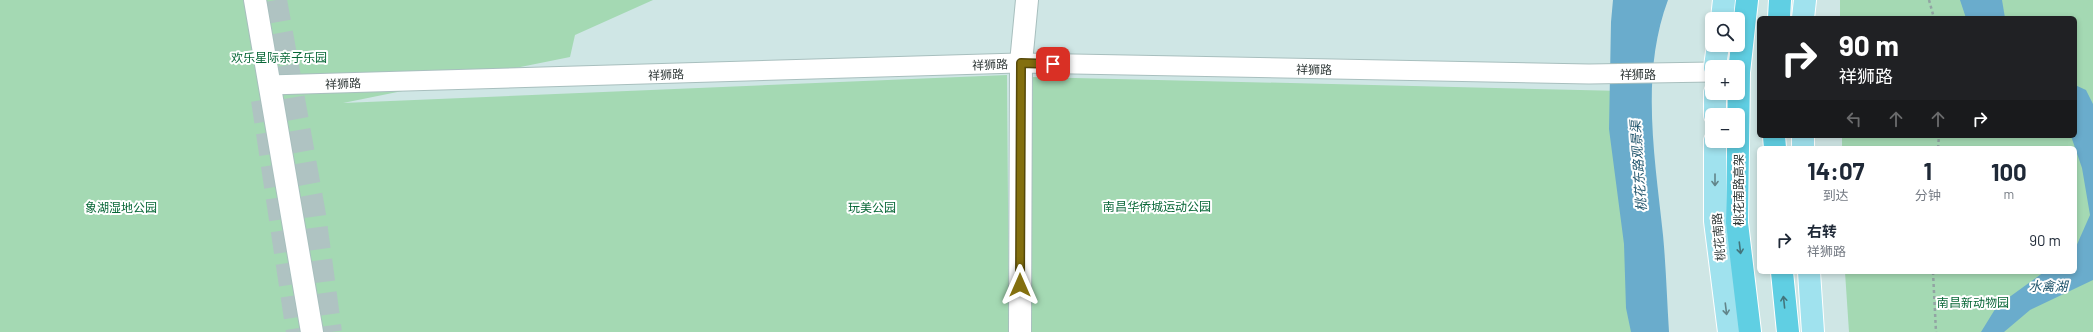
<!DOCTYPE html>
<html lang="zh">
<head>
<meta charset="utf-8">
<style>
  :root { --surface:#fff; --page:#f6f6f7; --text:#1f2937; --muted:#747a83 }
  body { margin:0; font-family:Barlow,"Noto Sans SC",sans-serif; background:var(--page); color:var(--text); height:100vh; display:flex; flex-direction:column; font-size:15px; white-space:nowrap }
  * { box-sizing:border-box; margin:0 }
  p { font-size:13px; color:var(--muted) }
  .icon { flex:none; width:22px; height:22px; fill:none; stroke:currentColor; stroke-width:2; stroke-linecap:round; stroke-linejoin:round }
  .map { position:relative; flex:1; overflow:hidden }
  .details { position:absolute; left:1757px; top:146px; width:320px; height:128px; display:flex; flex-direction:column; background:var(--surface); border-radius:6px; box-shadow:0 2px 6px #0003 }
  .details>* { flex:none }
  .banner { position:absolute; left:1757px; top:16px; width:320px; height:122px; border-radius:6px; box-shadow:0 2px 6px #0003; background:#202124; color:#fff; overflow:hidden }
  .fabs { position:absolute; left:1705px; top:12px; display:grid; gap:8px }
  .fabs a { display:grid; place-items:center; width:40px; height:40px; border-radius:6px; background:var(--surface); box-shadow:0 2px 6px #0003; font-size:20px }
  .pin { position:absolute; display:grid; place-items:center; width:34px; height:34px; color:#fff; margin:-17px; border-radius:8px; box-shadow:0 2px 6px #0006 }
  .me { position:absolute; width:44px; margin:-22px; rotate:0deg; stroke-linejoin:round; filter:drop-shadow(0 0 3px #0008) }
  .turn { display:flex; align-items:center; gap:14px; height:84px; padding:0 16px; font-size:18px }
  .turn .icon { width:52px; height:52px; stroke-width:2.5 }
  .turn b { display:block; font-size:28px; line-height:34px }
  .lanes { display:flex; align-items:center; height:38px; padding:0 16px; background:#0003; justify-content:center; gap:20px; direction:ltr }
  .lanes .off { opacity:.35 }
  .eta { display:flex; justify-content:space-evenly; align-items:center; height:68px; text-align:center }
  .eta b { font-size:24px; font-weight:700; line-height:28px }
  ul { padding:0; list-style:none }
  li { display:flex; align-items:center; gap:12px; height:52px; padding:0 16px }
  li div { flex:1 }
  li b { display:block; font-size:15px }
  li em { font-style:normal }
  .map>svg:first-child { display:block }
  .green { fill:#a4d9b3 }
  .water { fill:#6aaccc }
  .lines { fill:none; stroke-linecap:round; stroke-linejoin:round }
  .secondary-tunnel { stroke:#afc3c2; stroke-width:22; stroke-dasharray:22 11; stroke-linecap:butt }
  .street-casing { stroke:#a8bfbe; stroke-width:21 }
  .secondary-casing { stroke:#a8bfbe; stroke-width:24 }
  .primary-casing { stroke:#fff; stroke-width:24 }
  .highway-casing { stroke:#fff; stroke-width:24 }
  .path { stroke:#92a4a3; stroke-width:2.5; stroke-dasharray:3 3; stroke-linecap:butt }
  .street { stroke:#fff; stroke-width:19 }
  .secondary { stroke:#fff; stroke-width:22 }
  .primary { stroke:#a0e2ee; stroke-width:22 }
  .highway { stroke:#60cfe3; stroke-width:22 }
  .oneway { stroke:#62858a }
  .oneway2 { stroke:#43757c }
  .route-casing { stroke:#554809; stroke-width:10 }
  .route { stroke:#836f0e; stroke-width:7 }
  .labels { text-anchor:middle; dominant-baseline:central; stroke-width:4; stroke-linejoin:round; paint-order:stroke }
  .park-label { font-size:12px; fill:#086737; stroke:#fff }
  .street-label { font-size:12px; fill:#303938; stroke:#fff }
  .water-label { font-size:13px; font-style:italic; fill:#24586f; stroke:#fff }
</style>
</head>
<body>
<div class="map">
<svg width="2093" height="332" viewBox="0 0 2093 332">
  <rect width="100%" height="100%" fill="#cfe6e5"/>
  <g class="green">
    <path d="M0 0H653L575 35 570 57 343 103 1007 75 1009 332H0Z"/>
    <path d="M1840 0H2093V332H1849L1845 272H2075V148H1842V136H2075V18H1840Z"/>
    <path d="M1033 77 1624 91 1644 332H1029Z"/>
  </g>
  <g class="water">
    <path d="M1613 0H1668C1640 75 1655 158 1663 235 1666 267 1667 300 1669 332H1631L1626 308 1624 244 1609 129 1611 22Z"/>
    <path d="M1960 0H2002L2005 18H1966Z"/>
    <path d="M2075 85 2086 90 2093 104V280L2030 310 2004 332H1981L1997 306 2044 272H2075V249L2090 215 2082 168 2071 136H2075Z"/>
  </g>
  <g class="lines">
    <g class="secondary-tunnel">
      <path d="M276 0 315 215 331 332"/>
      <path d="M262 100 297 332"/>
    </g>
    <g class="street-casing">
      <path id="street" d="M269 85 1021 63 1589 74 1712 72"/>
    </g>
    <g class="secondary-casing">
      <g id="secondary">
        <path d="M255 0 312 332"/>
        <path d="M1020 332 1021 63 1027 0"/>
      </g>
    </g>
    <g class="primary-casing">
      <g id="primary">
        <path d="M1803 18 1805 0"/>
        <path d="M1722 19 1724 0"/>
        <path d="M1715 67 1718 45"/>
        <path d="M1715 93V115"/>
        <path d="M1803 136V148"/>
        <path d="M1715 141V221L1729 332"/>
        <path d="M1809 272 1813 332"/>
      </g>
    </g>
    <g class="highway-casing">
      <g id="highway">
        <path d="M1747 0 1739 72 1737 223 1750 332"/>
        <path d="M1779 18 1780 0"/>
        <path d="M1774 136 1775 148"/>
        <path d="M1782 272 1788 332"/>
      </g>
    </g>
    <g class="path">
      <path d="M1929 0 1934 18"/>
      <path d="M1938 148 1939 136"/>
      <path d="M1933 272 1936 332"/>
    </g>
    <use href="#street" class="street"/>
    <use href="#secondary" class="secondary"/>
    <use href="#primary" class="primary"/>
    <use href="#highway" class="highway"/>
  </g>
  <defs><path id="oneway-shaft" d="M-6 0H5M1.5-3L5.5 0L1.5 3" fill="none" stroke-width="1.6" stroke-linecap="round" stroke-linejoin="round"/></defs>
  <g class="oneway">
    <use href="#oneway-shaft" transform="translate(1715 180) rotate(90)"/>
    <use href="#oneway-shaft" transform="translate(1726 309) rotate(83)"/>
  </g>
  <g class="oneway2">
    <use href="#oneway-shaft" transform="translate(1740 248) rotate(83)"/>
    <use href="#oneway-shaft" transform="translate(1784 302) rotate(-96)"/>
  </g>
  <g class="lines">
    <g class="route-casing">
      <path id="route" d="M1020 285 1021 63 1053 64"/>
    </g>
    <use href="#route" class="route"/>
  </g>
  <g class="labels">
    <g class="park-label">
      <text x="279" y="57">欢乐星际亲子乐园</text>
      <text x="1157" y="206">南昌华侨城运动公园</text>
      <text x="121" y="207">象湖湿地公园</text>
      <text x="872" y="207">玩美公园</text>
      <text x="1973" y="302">南昌新动物园</text>
    </g>
    <g class="street-label">
      <text transform="translate(990 64) rotate(-2)">祥狮路</text>
      <text transform="translate(1314 69) rotate(1)">祥狮路</text>
      <text transform="translate(666 74) rotate(-2)">祥狮路</text>
      <text x="1638" y="74">祥狮路</text>
      <text transform="translate(343 83) rotate(-2)">祥狮路</text>
      <text transform="translate(1738 190) rotate(-90)">桃花南路高架</text>
      <text transform="translate(1718 237) rotate(-95)">桃花南路</text>
    </g>
    <g class="water-label">
      <text transform="translate(1638 166) rotate(-94)">桃花东路观景渠</text>
      <text x="2048" y="286">水禽湖</text>
    </g>
  </g>
</svg>
<div class="fabs">
<a><svg class="icon" aria-label="search" viewBox="0 0 24 24"><circle cx="10" cy="10" r="6"/><path d="M15 15l6 6"/></svg></a>
<a>+</a>
<a>−</a>
</div>
<div class="pin" style="left:1053px;top:64px;background:#d93025"><svg class="icon" aria-label="arrive" viewBox="0 0 24 24"><path d="M6 21V4h12l-3 4 3 4H6"/></svg></div>
<svg class="me" style="left:1020px;top:285px" viewBox="-20 -20 40 40"><path d="M0-17L14 15 0 8-14 15z" fill="#836f0e" stroke="#fff" stroke-width="4"/></svg>
<div class="banner">
<div class="turn"><svg class="icon" aria-label="right" viewBox="0 0 24 24"><path d="M7 20v-9h11M14 6l5 5-5 5"/></svg><div><b>90 m</b>祥狮路</div></div>
<div class="lanes"><svg class="icon off" aria-label="left" viewBox="0 0 24 24"><path d="M17 20v-9H6M10 6l-5 5 5 5"/></svg><svg class="icon off" aria-label="ahead" viewBox="0 0 24 24"><path d="M12 20V5M6 11l6-6 6 6"/></svg><svg class="icon off" aria-label="ahead" viewBox="0 0 24 24"><path d="M12 20V5M6 11l6-6 6 6"/></svg><svg class="icon" aria-label="right" viewBox="0 0 24 24"><path d="M7 20v-9h11M14 6l5 5-5 5"/></svg></div>
</div>
<section class="details">
<div class="eta">
<div><b>14:07</b><p>到达</p></div>
<div><b>1</b><p>分钟</p></div>
<div><b>100</b><p>m</p></div>
</div>
<ul>
<li><svg class="icon" aria-label="right" viewBox="0 0 24 24"><path d="M7 20v-9h11M14 6l5 5-5 5"/></svg><div><b>右转</b><p>祥狮路</p></div><em>90 m</em></li>
</ul>
</section>
</div>
</body>
</html>
